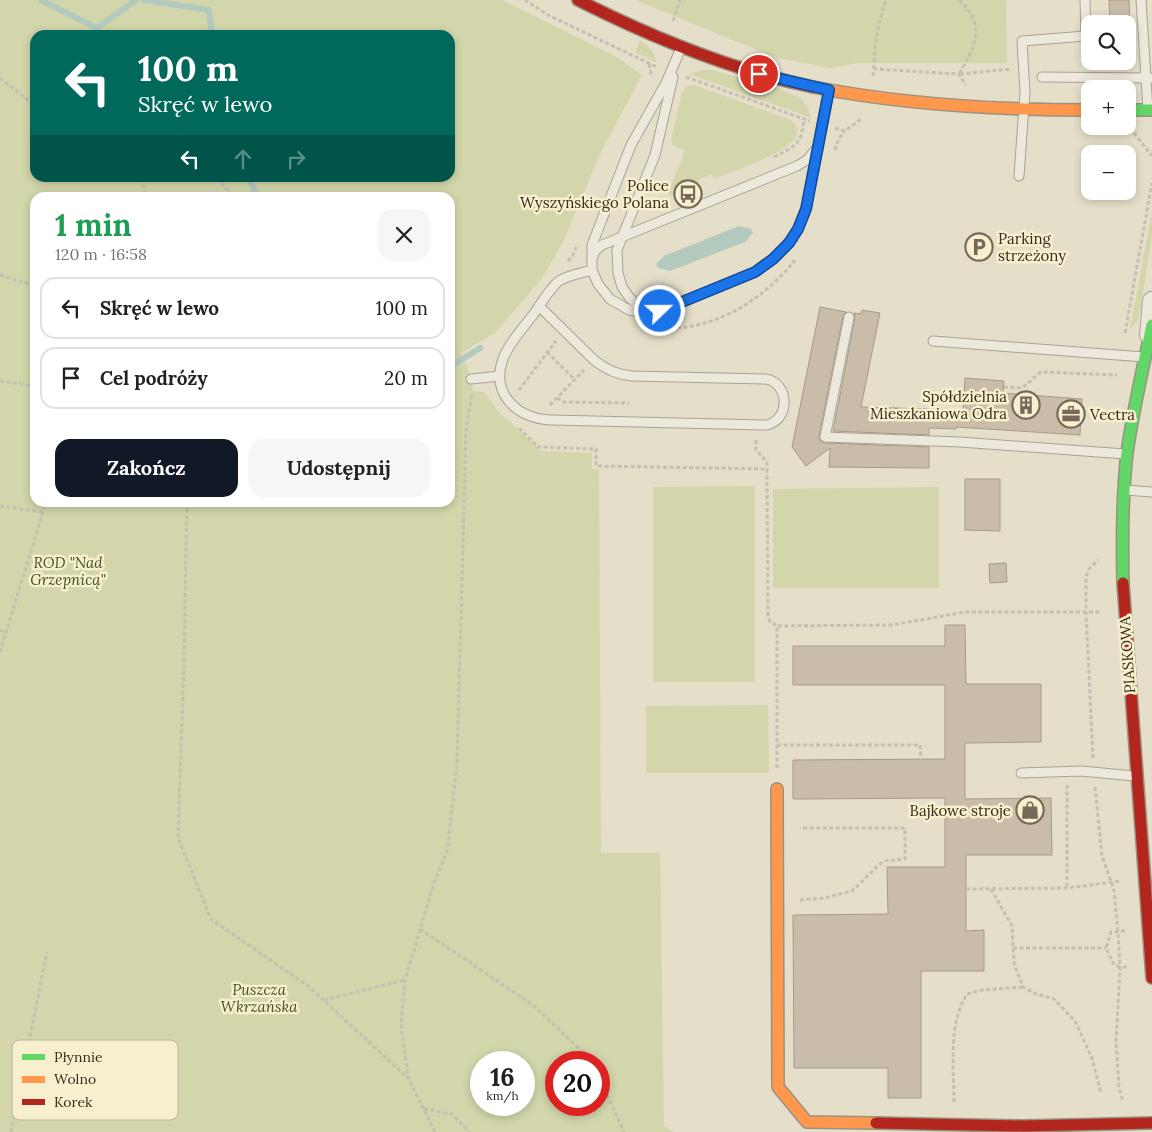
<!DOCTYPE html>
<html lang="pl">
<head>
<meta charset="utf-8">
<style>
  :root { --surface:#fff; --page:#f6f6f6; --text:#222; --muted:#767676; --line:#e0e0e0; --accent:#111827 }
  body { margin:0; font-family:Lora,serif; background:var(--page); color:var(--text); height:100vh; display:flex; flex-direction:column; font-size:19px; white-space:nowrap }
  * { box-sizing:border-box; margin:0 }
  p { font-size:16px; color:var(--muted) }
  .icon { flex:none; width:28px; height:28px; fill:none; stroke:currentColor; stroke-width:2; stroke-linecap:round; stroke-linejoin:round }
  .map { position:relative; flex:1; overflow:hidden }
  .panel { position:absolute; left:30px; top:192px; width:425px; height:315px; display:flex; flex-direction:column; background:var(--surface); border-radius:15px; box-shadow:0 2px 8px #0003 }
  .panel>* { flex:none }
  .banner { position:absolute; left:30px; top:30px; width:425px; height:152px; border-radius:15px; box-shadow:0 2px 8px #0003; background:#00695c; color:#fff; overflow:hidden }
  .buttons { position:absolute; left:1081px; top:15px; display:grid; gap:10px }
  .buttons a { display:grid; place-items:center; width:55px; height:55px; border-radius:10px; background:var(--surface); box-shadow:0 2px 8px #0003; font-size:25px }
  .speed { position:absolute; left:470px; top:1051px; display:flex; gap:10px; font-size:25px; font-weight:700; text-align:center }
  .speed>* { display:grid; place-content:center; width:65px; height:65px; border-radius:50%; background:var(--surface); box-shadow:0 2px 8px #0003; line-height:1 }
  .speed small { font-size:12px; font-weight:400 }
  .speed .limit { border:8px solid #d22; background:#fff; color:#111 }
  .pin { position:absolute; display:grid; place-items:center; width:42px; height:42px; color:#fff; margin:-21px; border:2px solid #fff; border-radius:50%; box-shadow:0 1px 5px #0007 }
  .me { position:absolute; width:55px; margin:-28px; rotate:68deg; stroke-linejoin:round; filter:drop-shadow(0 0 4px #0008) }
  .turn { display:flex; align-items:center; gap:18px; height:105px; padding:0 25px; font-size:22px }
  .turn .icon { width:65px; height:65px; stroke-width:2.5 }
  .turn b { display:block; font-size:35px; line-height:42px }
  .lanes { display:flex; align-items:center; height:48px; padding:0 25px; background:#0003; justify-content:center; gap:25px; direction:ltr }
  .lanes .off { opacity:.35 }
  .round { display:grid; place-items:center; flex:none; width:52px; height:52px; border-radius:15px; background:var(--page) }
  .summary { display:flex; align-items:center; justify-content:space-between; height:85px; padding:0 25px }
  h1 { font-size:30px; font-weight:800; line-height:38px; color:#1e9e55 }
  .button { display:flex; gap:10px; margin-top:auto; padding:10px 25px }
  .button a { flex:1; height:58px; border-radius:15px; background:var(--accent); color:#fff; font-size:20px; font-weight:800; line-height:58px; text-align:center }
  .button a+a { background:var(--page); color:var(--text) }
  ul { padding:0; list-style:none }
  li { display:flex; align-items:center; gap:15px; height:62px; margin:0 10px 8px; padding:0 15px; border:2px solid var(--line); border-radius:15px }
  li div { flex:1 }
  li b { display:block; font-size:19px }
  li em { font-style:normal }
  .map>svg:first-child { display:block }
  .green { fill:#d2d6aa; fill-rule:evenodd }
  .water { fill:#b5cabf }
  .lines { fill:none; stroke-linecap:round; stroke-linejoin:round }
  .stream { stroke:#b5cabf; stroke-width:6 }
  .building { fill:#c9bdaa; stroke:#a59a89 }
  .lane-casing { stroke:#a9a293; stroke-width:11 }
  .street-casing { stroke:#a9a293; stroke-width:20 }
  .fast-casing { stroke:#999283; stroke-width:14 }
  .slow-casing { stroke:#999283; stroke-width:14 }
  .jam-casing { stroke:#999283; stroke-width:14 }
  .path { stroke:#c4c0b2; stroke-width:3; stroke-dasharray:4 2.5; stroke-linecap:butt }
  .lane { stroke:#ece8dc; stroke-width:9 }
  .street { stroke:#ece8dc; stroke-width:18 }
  .fast { stroke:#63d668; stroke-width:11 }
  .slow { stroke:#ff974d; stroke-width:11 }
  .jam { stroke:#b3261e; stroke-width:11 }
  .route-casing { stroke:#114b97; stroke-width:12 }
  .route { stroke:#1a73e8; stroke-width:9 }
  .labels { text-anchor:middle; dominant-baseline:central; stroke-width:5; stroke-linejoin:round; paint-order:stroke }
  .poi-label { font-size:15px; fill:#382b1b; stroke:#f7efce; text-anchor:end }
  .park-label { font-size:15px; font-style:italic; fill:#445620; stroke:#f7efce }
  .street-label { font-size:15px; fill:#382b1b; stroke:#f7efce }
  .key { fill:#f7efce; stroke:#beb498; stroke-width:1 }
  .key-label { font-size:14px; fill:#382b1b }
</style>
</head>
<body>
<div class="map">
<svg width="1152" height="1132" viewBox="0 0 1152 1132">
  <rect width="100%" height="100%" fill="#e5dfc9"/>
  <g class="green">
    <path d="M0 0H502L615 56 642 75 601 152 563 242 542 278 495 333 461 353 470 374 473 391 483 392 486 394 500 414 517 428 541 451 592 453V469H599L601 853H660L664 1126 673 1132H0ZM35 35H450V178H35ZM35 198H450V502H35ZM481 1062H524V1105H481ZM556 1062H599V1105H556Z"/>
    <path d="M635 0H1006L1007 63H857L831 68 777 58Z"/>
    <path d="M640 40 652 50 657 63 635 52Z"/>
    <path d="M702 70H713C731 76 791 89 802 100 807 105 809 111 811 118L689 74Z"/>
    <path d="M694 85 791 120C797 125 800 133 794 140 785 153 730 173 714 179L711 174 698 180 699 185 671 196 668 194 669 190 685 151 673 145 671 140 682 92 688 86Z"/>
    <path d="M1152 212V236L1139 318 1130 329Z"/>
    <path d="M755 486V682H653V487Z"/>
    <path d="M939 487V588H773V489Z"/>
    <path d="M768 705 769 773H646V706Z"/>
  </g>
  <path class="water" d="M739 226 751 229 753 233 745 242 670 271 658 268 656 264 664 256Z"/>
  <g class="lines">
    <g class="stream">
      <path d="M41 0 97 28 136 0"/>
      <path d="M144 0 209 10 212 35"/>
      <path d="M249 178 258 198"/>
      <path d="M450 367 480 348"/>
    </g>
  </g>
  <g class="building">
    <path d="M1109 0H1129L1130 24H1110Z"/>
    <path d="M820 307 846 312 843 316 819 436V440L825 443 929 447V468L829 467 830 448 806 466 792 447Z"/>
    <path d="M862 310 880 313 861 407 963 410 965 378 1004 381 1003 393 1082 399 1080 435 956 427V429L929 428V435L833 431 855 318 854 313 861 314Z"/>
    <path d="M965 479H1000V531L965 530Z"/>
    <path d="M1006 563 1007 582 990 583 989 564Z"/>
    <path d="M945 625H965L966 684H1041V742L965 743V799L1051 798 1052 855H966V931L984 930V971H921V1098H888V1068H794L793 915 888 914 887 867H945V798L793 799V760L945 759V685H793V646H945Z"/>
  </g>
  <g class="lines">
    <g class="lane-casing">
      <g id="lane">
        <path d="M1141 0 1148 110"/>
        <path d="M681 48 666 83 631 145 592 245V270L598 284 610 299 629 310 648 313 667 308 755 272 770 262 786 246 798 229 806 209 829 91"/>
        <path d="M1042 77 1152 78"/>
        <path d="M1019 176 1025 92 1022 41 1086 36 1085 0"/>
        <path d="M592 259 595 251 602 245 797 166 807 160 816 149"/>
        <path d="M539 306 594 360C605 369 617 375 632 376L766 379C789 383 791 419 767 425L551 420C518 419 490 394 503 359 509 343 523 328 533 315 541 304 549 289 559 281 568 275 582 273 592 270"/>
        <path d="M649 311 636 304 629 297 622 287 618 273 617 250 655 155 673 77"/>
        <path d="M849 317 825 437 960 442 1125 454"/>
        <path d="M933 341 1144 357"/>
        <path d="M471 379 500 376"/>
        <path d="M1125 490 1152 492"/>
        <path d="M1021 773 1081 771 1134 776"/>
      </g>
    </g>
    <g class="street-casing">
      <path id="street" d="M1149 335 1152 301"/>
    </g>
    <g class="fast-casing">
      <g id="fast">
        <path d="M1128 110H1152"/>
        <path d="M1123 583C1122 540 1122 496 1127 453 1133 410 1143 368 1152 325"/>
      </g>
    </g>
    <g class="slow-casing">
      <g id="slow">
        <path d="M813 87C905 105 997 110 1090 110"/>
        <path d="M777 789 778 1087 807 1122 876 1123"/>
      </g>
    </g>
    <g class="jam-casing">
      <g id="jam">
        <path d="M578 0C653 38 731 70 813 87"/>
        <path d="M1123 583 1152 978"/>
        <path d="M876 1123 1023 1126 1152 1123"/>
      </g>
    </g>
    <g class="path">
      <path d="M525 0 548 15 657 67"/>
      <path d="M959 0C987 26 975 46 959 74"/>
      <path d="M673 21 680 0"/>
      <path d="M649 64 652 77"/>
      <path d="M874 69C874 44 878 23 886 0"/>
      <path d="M960 74 1011 69"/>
      <path d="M873 76 874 69 959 74 966 85"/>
      <path d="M686 77 810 121"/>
      <path d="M0 78 35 106"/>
      <path d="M835 128 845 131 861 119"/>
      <path d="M1134 133 1152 156"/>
      <path d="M835 150 839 138 845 131"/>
      <path d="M774 157C796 145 801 146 804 119"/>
      <path d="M143 178 145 198"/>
      <path d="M217 178 235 198"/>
      <path d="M568 261 573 255 576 247"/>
      <path d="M0 275 35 286"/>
      <path d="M651 329C710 332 759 305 795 260"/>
      <path d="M1125 333 1152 183"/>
      <path d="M547 352 575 380"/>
      <path d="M0 381 35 386"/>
      <path d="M1004 387 1022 388 1041 372 1117 375"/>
      <path d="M519 390 556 341"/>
      <path d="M557 398 564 402 629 403"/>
      <path d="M550 405 584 370"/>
      <path d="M519 428 538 447 596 449V466L767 469 768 616 770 621 777 626"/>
      <path d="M756 440V450L767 462V469"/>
      <path d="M187 502 184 662 178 838 211 919 308 986 407 1077"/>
      <path d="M0 506 43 512"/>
      <path d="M0 631H6"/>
      <path d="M0 652 46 502"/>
      <path d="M777 745H920L921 760"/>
      <path d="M1093 758 1086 613V577L1089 569 1098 560"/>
      <path d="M777 768V626L892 625 965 612H1100"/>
      <path d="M1067 785V888"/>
      <path d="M1095 787 1102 856 1114 890 1118 932 1120 967 1116 1043 1119 1087 1123 1102"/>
      <path d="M966 889 1067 888 1121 881"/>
      <path d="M991 889 1012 926 1014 963 1023 987 1036 994 1054 999 1075 1021 1092 1058 1101 1093"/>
      <path d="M800 900 825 898 852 891 883 861 905 859V828H800"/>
      <path d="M420 929 534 1006 590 1059 592 1062"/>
      <path d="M1125 931 1111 932 1106 948 1114 965 1120 967H1128"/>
      <path d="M1013 948H1106"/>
      <path d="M324 1000 405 980"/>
      <path d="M599 1077 624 1132"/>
      <path d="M954 1102C954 1068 948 1023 967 994L982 990 1023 987"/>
      <path d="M424 1109 452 1114 469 1132"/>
      <path d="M11 1132 47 952"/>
      <path d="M435 1132 408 1078 401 1024 405 980 434 883 447 852 457 764 466 429 472 393"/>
    </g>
    <use href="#lane" class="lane"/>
    <use href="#street" class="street"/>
    <use href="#fast" class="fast"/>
    <use href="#slow" class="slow"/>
    <use href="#jam" class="jam"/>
  </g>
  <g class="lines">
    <g class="route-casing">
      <path id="route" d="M660 311 755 272 773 259 789 243 798 229 806 209 829 90 759 74"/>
    </g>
    <use href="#route" class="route"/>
  </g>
  <defs>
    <g id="bus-ring" transform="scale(1.4375)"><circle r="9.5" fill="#f7efce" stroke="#756a58" stroke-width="1.5"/><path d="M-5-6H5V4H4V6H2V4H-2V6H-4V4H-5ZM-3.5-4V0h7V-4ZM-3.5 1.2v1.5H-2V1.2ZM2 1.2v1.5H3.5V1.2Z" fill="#756a58"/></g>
    <g id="parking-ring" transform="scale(1.4375)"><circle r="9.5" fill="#f7efce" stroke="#756a58" stroke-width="1.5"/><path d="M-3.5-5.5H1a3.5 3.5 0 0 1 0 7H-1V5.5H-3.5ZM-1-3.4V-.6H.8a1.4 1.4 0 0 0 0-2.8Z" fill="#756a58"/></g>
    <g id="building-ring" transform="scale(1.4375)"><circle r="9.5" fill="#f7efce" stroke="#756a58" stroke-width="1.5"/><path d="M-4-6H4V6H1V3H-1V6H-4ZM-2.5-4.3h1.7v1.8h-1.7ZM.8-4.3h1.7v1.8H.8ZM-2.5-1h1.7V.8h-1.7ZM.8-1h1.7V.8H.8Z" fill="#756a58"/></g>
    <g id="office-ring" transform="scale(1.4375)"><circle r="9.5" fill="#f7efce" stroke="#756a58" stroke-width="1.5"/><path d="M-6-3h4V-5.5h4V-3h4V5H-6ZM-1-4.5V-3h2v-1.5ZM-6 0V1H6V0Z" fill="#756a58"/></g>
    <g id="shop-ring" transform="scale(1.4375)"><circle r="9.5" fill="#f7efce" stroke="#756a58" stroke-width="1.5"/><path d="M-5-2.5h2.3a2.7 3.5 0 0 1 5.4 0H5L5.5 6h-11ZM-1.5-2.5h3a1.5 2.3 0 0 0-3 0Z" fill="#756a58"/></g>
  </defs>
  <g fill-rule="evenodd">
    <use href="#bus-ring" x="688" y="194"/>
    <use href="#parking-ring" x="979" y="247"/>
    <use href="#building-ring" x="1026" y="405"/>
    <use href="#office-ring" x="1071" y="414"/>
    <use href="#shop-ring" x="1030" y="810"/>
  </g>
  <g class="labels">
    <g class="poi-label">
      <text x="669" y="185">Police<tspan x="669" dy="17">Wyszyńskiego Polana</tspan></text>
      <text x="998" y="238" text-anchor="start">Parking<tspan x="998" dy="17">strzeżony</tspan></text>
      <text x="1007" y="396">Spółdzielnia<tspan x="1007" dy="17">Mieszkaniowa Odra</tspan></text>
      <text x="1090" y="414" text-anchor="start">Vectra</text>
      <text x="1011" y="810">Bajkowe stroje</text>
    </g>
    <g class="park-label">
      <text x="68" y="562">ROD "Nad<tspan x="68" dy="17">Grzepnicą"</tspan></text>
      <text x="259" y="989">Puszcza<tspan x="259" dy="17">Wkrzańska</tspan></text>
    </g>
    <g class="street-label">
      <text transform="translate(1127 655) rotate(-94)">PIASKOWA</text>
    </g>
  </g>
  <rect x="12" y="1040" width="166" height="80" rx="8" class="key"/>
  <rect x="22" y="1054" width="23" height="6" fill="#63d668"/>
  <rect x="22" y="1076" width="23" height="7" fill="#ff974d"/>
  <rect x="22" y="1099" width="23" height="6" fill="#b3261e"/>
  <g class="key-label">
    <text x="54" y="1062">Płynnie</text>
    <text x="54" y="1084">Wolno</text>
    <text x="54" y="1107">Korek</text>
  </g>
</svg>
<div class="buttons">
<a><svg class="icon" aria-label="search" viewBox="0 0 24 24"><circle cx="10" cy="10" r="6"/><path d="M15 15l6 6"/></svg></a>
<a>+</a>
<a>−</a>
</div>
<div class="speed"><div>16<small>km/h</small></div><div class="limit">20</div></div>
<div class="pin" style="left:759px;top:74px;background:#d93025"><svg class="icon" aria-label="arrive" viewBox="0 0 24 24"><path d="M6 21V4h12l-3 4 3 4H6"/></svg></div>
<svg class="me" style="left:660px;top:311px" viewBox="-20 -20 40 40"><circle r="17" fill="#1a73e8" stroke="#fff" stroke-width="3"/><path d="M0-11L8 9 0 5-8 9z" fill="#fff"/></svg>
<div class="banner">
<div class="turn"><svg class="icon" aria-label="left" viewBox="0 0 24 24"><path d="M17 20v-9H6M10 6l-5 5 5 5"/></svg><div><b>100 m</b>Skręć w lewo</div></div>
<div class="lanes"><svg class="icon" aria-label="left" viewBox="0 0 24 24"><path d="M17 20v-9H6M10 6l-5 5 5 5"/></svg><svg class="icon off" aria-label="ahead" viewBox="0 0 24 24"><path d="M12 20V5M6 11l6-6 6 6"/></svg><svg class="icon off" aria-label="right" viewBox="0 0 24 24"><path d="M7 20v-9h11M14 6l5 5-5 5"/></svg></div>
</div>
<section class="panel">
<div class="summary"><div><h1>1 min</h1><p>120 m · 16:58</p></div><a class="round"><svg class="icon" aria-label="close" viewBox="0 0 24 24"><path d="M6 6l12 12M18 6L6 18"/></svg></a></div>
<ul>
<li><svg class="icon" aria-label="left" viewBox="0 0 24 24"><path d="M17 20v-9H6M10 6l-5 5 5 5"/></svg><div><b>Skręć w lewo</b></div><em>100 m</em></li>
<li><svg class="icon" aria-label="arrive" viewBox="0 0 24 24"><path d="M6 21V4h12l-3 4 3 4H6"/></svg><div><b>Cel podróży</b></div><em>20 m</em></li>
</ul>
<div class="button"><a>Zakończ</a><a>Udostępnij</a></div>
</section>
</div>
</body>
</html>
